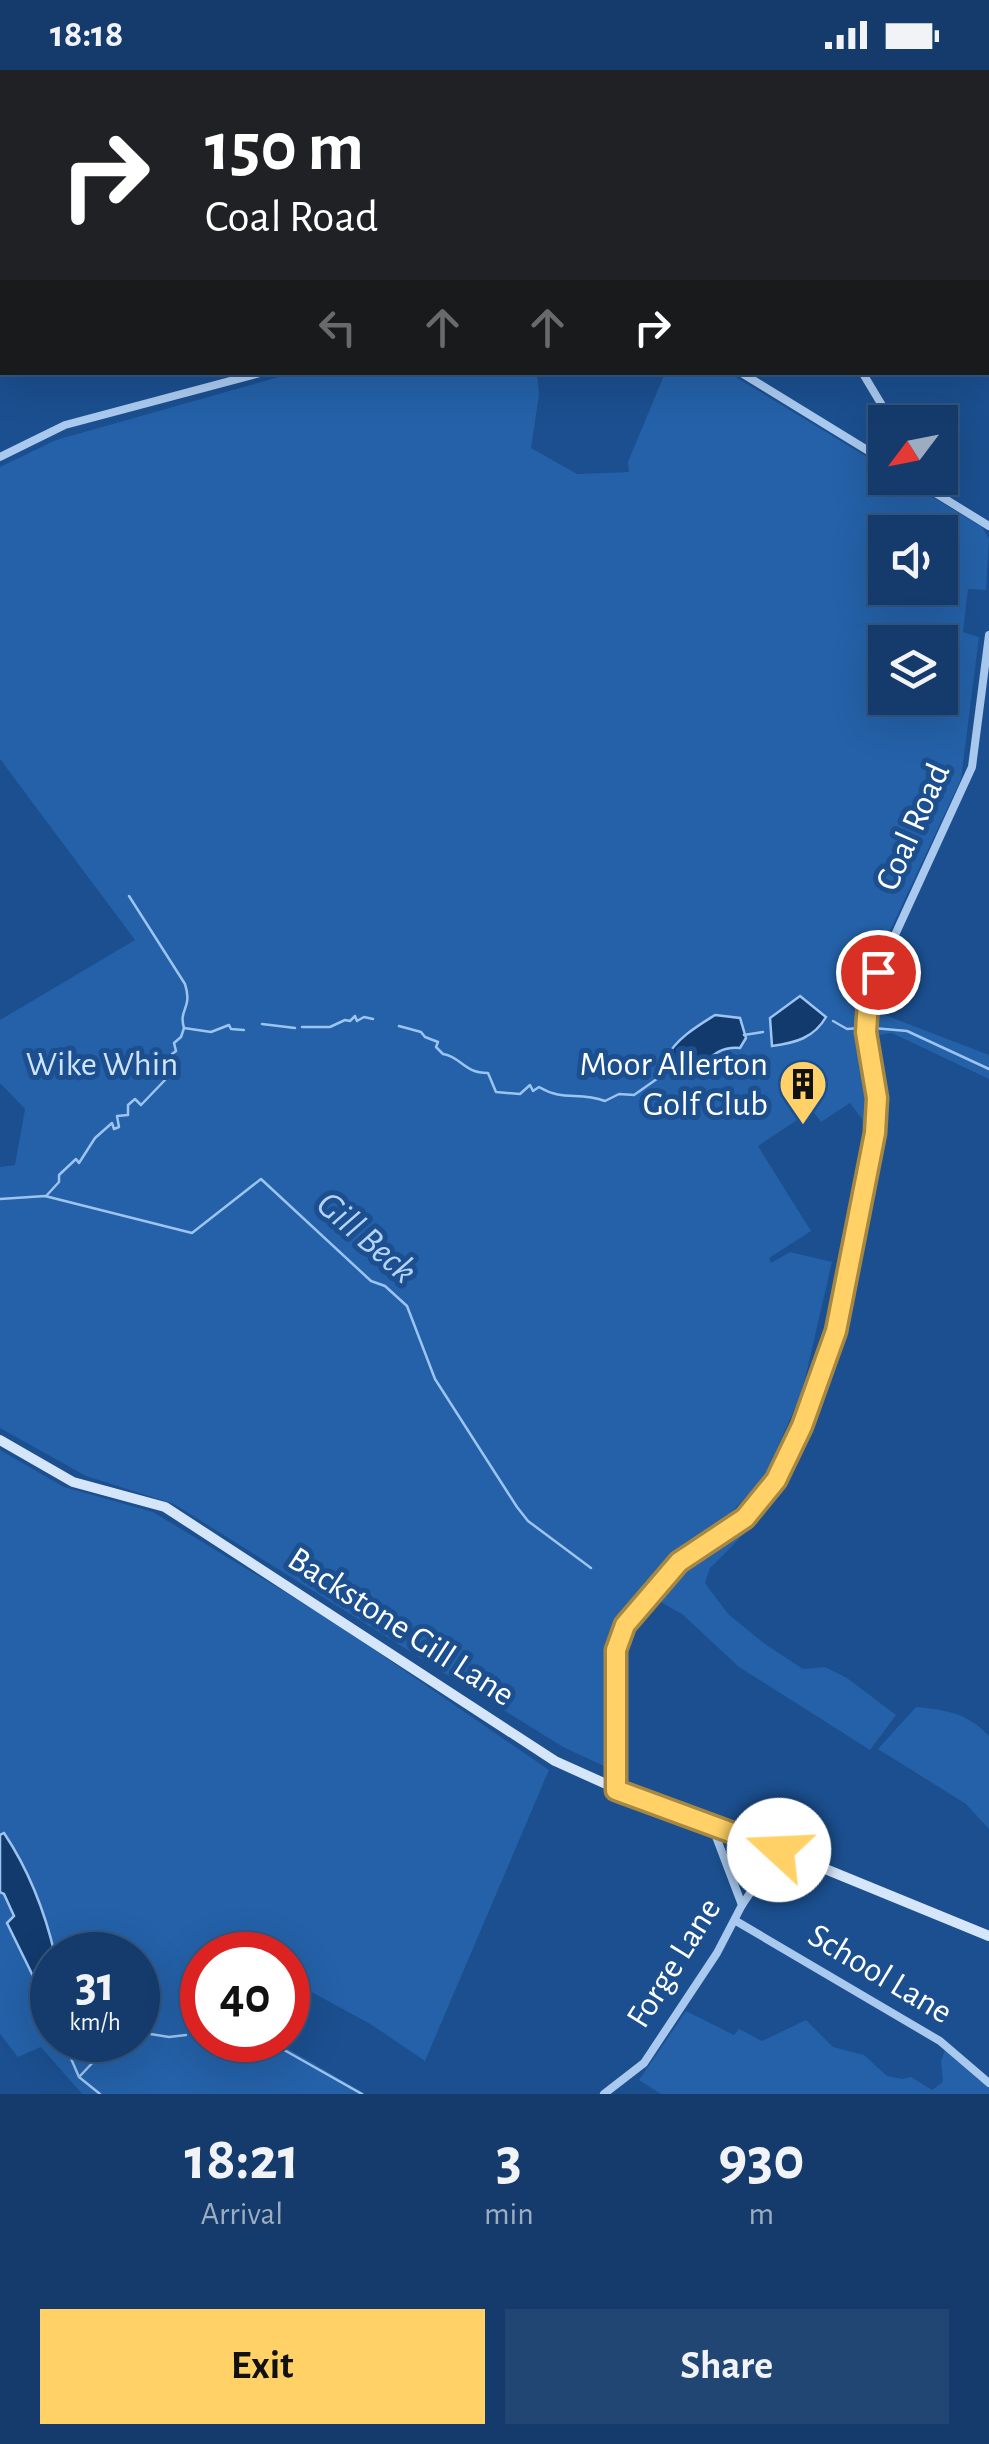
<!DOCTYPE html>
<html lang="en">
<head>
<meta charset="utf-8">
<style>
  :root { --surface:#143b6b; --page:#214673; --text:#f1f3f6; --muted:#9dadc1; --line:#33557e; --accent:#ffd166 }
  body { margin:0; font-family:"Alegreya Sans",sans-serif; background:var(--page); color:var(--text); height:100vh; display:flex; flex-direction:column; font-size:38px; white-space:nowrap }
  * { box-sizing:border-box; margin:0 }
  p { font-size:32px; color:var(--muted) }
  .icon { flex:none; width:55px; height:55px; fill:none; stroke:currentColor; stroke-width:2; stroke-linecap:round; stroke-linejoin:round }
  .map { position:relative; height:2024px; overflow:hidden }
  .panel { display:flex; flex-direction:column; background:var(--surface); flex:1 }
  .panel>* { flex:none }
  .hud { position:absolute; left:0px; top:0px; width:990px; height:305px; box-shadow:0 10px 40px #0002,0 0 0 2px var(--line); background:#202124; color:#fff; overflow:hidden }
  .needle { width:65px; rotate:238deg }
  .fabs { position:absolute; left:868px; top:335px; display:grid; gap:20px }
  .fabs a { display:grid; place-items:center; width:90px; height:90px; border-radius:0px; background:var(--surface); box-shadow:0 10px 40px #0002,0 0 0 2px var(--line); font-size:50px }
  .speed { position:absolute; left:30px; top:1862px; display:flex; gap:20px; font-size:50px; font-weight:700; text-align:center }
  .speed>* { display:grid; place-content:center; width:130px; height:130px; border-radius:50%; background:var(--surface); box-shadow:0 10px 40px #0002,0 0 0 2px var(--line); line-height:1 }
  .speed small { font-size:25px; font-weight:400 }
  .speed .limit { border:15px solid #d22; background:#fff; color:#111 }
  .pin { position:absolute; display:grid; place-items:center; width:85px; height:85px; color:#fff; margin:-42px; border:5px solid #fff; border-radius:50%; box-shadow:0 2px 10px #0007 }
  .me { position:absolute; width:110px; margin:-55px; rotate:290deg; stroke-linejoin:round; filter:drop-shadow(0 0 8px #0008) }
  .turn { display:flex; align-items:center; gap:35px; height:210px; padding:0 40px; font-size:45px }
  .turn .icon { width:130px; height:130px; stroke-width:2.5 }
  .turn b { display:block; font-size:70px; line-height:85px }
  .lanes { display:flex; align-items:center; height:95px; padding:0 40px; background:#0003; justify-content:center; gap:50px; direction:ltr }
  .lanes .off { opacity:.35 }
  .eta { display:flex; justify-content:space-evenly; align-items:center; height:170px; text-align:center }
  .eta b { font-size:60px; font-weight:700; line-height:70px }
  .button { display:flex; gap:20px; margin-top:auto; padding:20px 40px }
  .button a { flex:1; height:115px; border-radius:0px; background:var(--accent); color:#111; font-size:40px; font-weight:700; line-height:115px; text-align:center }
  .button a+a { background:var(--page); color:var(--text) }
  .status { display:flex; justify-content:space-between; align-items:center; height:70px; padding:0 50px; background:var(--surface); direction:ltr }
  .status svg { height:28px; fill:currentColor }
  .map>svg:first-child { display:block }
  .green { fill:#2461a8; fill-rule:evenodd }
  .water { fill:#123a6d; stroke:#9cc4f0; stroke-width:2.5 }
  .lines { fill:none; stroke-linecap:round; stroke-linejoin:round }
  .stream { stroke:#9cc4f0; stroke-width:2.5 }
  .street { stroke:#a9c9ee; stroke-width:8 }
  .secondary { stroke:#d6e6fa; stroke-width:10 }
  .route-casing { stroke:#a68842; stroke-width:25 }
  .route { stroke:#ffd166; stroke-width:18 }
  .labels { text-anchor:middle; dominant-baseline:central; stroke-width:10; stroke-linejoin:round; paint-order:stroke }
  .street-label { font-size:35px; fill:#fff; stroke:#1b4f8f }
  .park-label { font-size:35px; fill:#cfe3fa; stroke:#1b4f8f }
  .poi-label { font-size:35px; fill:#fff; stroke:#1b4f8f; text-anchor:end }
  .water-label { font-size:38px; font-style:italic; fill:#b5d3f5; stroke:#1b4f8f }
</style>
</head>
<body>
<div class="status"><b>18:18</b><svg viewBox="0 0 49 12"><path d="M0 12V9h3v3zM5 12V6h3v6zM10 12V3h3v9zM15 12V0h3v12zM26 1h20v11H26zM47 4h2v5h-2z"/></svg></div>
<div class="map">
<svg width="989" height="2024" viewBox="0 0 989 2024">
  <rect width="100%" height="100%" fill="#1b4f8f"/>
  <g class="green">
    <path d="M293 303H537L539 325 531 378 577 404 629 402 628 392 665 303H729L885 398V408H901L982 457 989 469 986 520 968 519 963 562 979 567 961 709 867 910 859 954 870 1028 864 1088 862 1049 850 1033 821 1052 812 1040 758 1076 811 1161 769 1188 771 1193 790 1182 832 1192 802 1322 764 1408 717 1457 673 1489 614 1551 606 1578 608 1698 563 1677 174 1434 86 1406 0 1358V1097L15 1095 25 1039 0 1013V950L135 870 0 689V397L56 370ZM885 462H940V518H885ZM885 572H940V628H885Z"/>
    <path d="M872 940 989 985V1009L892 963 871 966Z"/>
    <path d="M0 1380 64 1417 153 1442 328 1548 549 1700 425 1991 372 1955 297 1914 288 1933V1885H202V1970H273L366 2024H82L41 1977 18 1987 0 1964ZM52 1885H138V1970H52Z"/>
    <path d="M749 1459 710 1498 705 1513 728 1544 765 1574 803 1599 825 1597 847 1608 896 1645 870 1680 739 1597 682 1544 657 1530 686 1496Z"/>
    <path d="M916 1637C946 1640 968 1643 989 1666V1759L966 1734 878 1679Z"/>
    <path d="M686 1941 734 1965 739 1959 762 1971 806 1950 833 1977 864 1985 887 2006 902 2009 911 2007 932 2020 943 2012 941 1991 945 1980 980 2011 989 2007V2024H661L639 2010Z"/>
  </g>
  <g class="water">
    <path d="M800 926 826 947C814 968 795 973 772 976L770 948Z"/>
    <path d="M715 945 740 948 746 968 740 978C703 975 707 1010 674 1002L666 988C677 968 696 957 715 945Z"/>
    <path d="M4 1763C28 1799 45 1842 55 1885H52V1905L33 1906 7 1853 14 1846 4 1824 0 1822V1765Z"/>
  </g>
  <g class="lines">
    <g class="stream">
      <path d="M129 826 185 914C193 939 178 939 184 958"/>
      <path d="M833 951 847 959 860 958"/>
      <path d="M262 954 295 958"/>
      <path d="M399 956 421 962 425 967 438 972 436 977 443 984C462 987 463 1003 488 1003L496 1022 520 1024 530 1015 533 1021 539 1017C564 1032 578 1021 605 1031L619 1024 634 1025 671 999"/>
      <path d="M302 957H330L345 950 350 951 355 946 357 951 364 947 373 949"/>
      <path d="M873 958 907 961 989 999"/>
      <path d="M744 965 763 962"/>
      <path d="M47 1125 59 1112V1105L76 1089 79 1093 95 1068 112 1053 114 1059 119 1057 117 1046 128 1045V1035L135 1029 141 1035 165 1010 163 999 172 992V984L176 981 174 973 181 967 184 958 211 962 229 955 231 959 244 960"/>
      <path d="M0 1129 45 1126 192 1163 261 1109 371 1211 385 1216 407 1236 435 1309 517 1437 528 1451 591 1498"/>
      <path d="M52 1913 43 1927 52 1948"/>
      <path d="M138 1962 169 1967 186 1965"/>
      <path d="M63 1970 79 2007 100 2024"/>
      <path d="M222 1977 270 1972 362 2024"/>
      <path d="M80 2006 114 1970"/>
    </g>
    <g class="street">
      <path d="M147 0 149 2"/>
      <path d="M248 0 250 2"/>
      <path d="M340 0 342 2"/>
      <path d="M487 0 488 2"/>
      <path d="M681 0 682 2"/>
      <path d="M644 2 646 0"/>
      <path d="M740 302 885 391"/>
      <path d="M862 302 892 352"/>
      <path d="M0 387 65 355 264 302"/>
      <path d="M911 408 989 456"/>
      <path d="M616 1720V1580L625 1555 679 1492 745 1447 776 1410 802 1356 836 1261 875 1063 877 1028 866 962 868 932 878 902 972 697 989 565"/>
      <path d="M712 1756 742 1835"/>
      <path d="M736 1851 940 1971 989 2013"/>
      <path d="M604 2024 644 1993 717 1883 742 1835 779 1780"/>
    </g>
    <path class="secondary" d="M0 1370 73 1412 165 1437 555 1691 646 1732 779 1780 989 1866"/>
  </g>
  <g class="lines">
    <g class="route-casing">
      <path id="route" d="M779 1780 616 1720V1580L625 1555 679 1492 745 1448 776 1410 802 1356 836 1261 875 1063 877 1028 866 962 868 932 878 902"/>
    </g>
    <use href="#route" class="route"/>
  </g>
  <defs>
    <g id="building-pin" transform="scale(2.5)"><path d="M0 17L-7.5 6A9.5 9.5 0 1 1 7.5 6Z" fill="#ffd166" stroke="#1b4f8f"/><path d="M-4-6H4V6H1V3H-1V6H-4ZM-2.5-4.3h1.7v1.8h-1.7ZM.8-4.3h1.7v1.8H.8ZM-2.5-1h1.7V.8h-1.7ZM.8-1h1.7V.8H.8Z" fill="#111"/></g>
  </defs>
  <g fill-rule="evenodd">
    <use href="#building-pin" x="803" y="1014"/>
  </g>
  <g class="labels">
    <g class="street-label">
      <text transform="translate(913 757) rotate(-66)">Coal Road</text>
      <text transform="translate(401 1557) rotate(33)">Backstone Gill Lane</text>
      <text transform="translate(674 1893) rotate(-58)">Forge Lane</text>
      <text transform="translate(880 1904) rotate(31)">School Lane</text>
    </g>
    <g class="park-label">
      <text x="102" y="994">Wike Whin</text>
    </g>
    <g class="poi-label">
      <text x="768" y="994">Moor Allerton<tspan x="768" dy="40">Golf Club</tspan></text>
    </g>
    <g class="water-label">
      <text transform="translate(366 1168) rotate(41)">Gill Beck</text>
    </g>
  </g>
</svg>
<div class="fabs">
<a><svg class="needle" viewBox="-14 -14 28 28"><path d="M0-13l5 13h-10z" fill="#e53935"/><path d="M0 13l5-13h-10z" fill="#9dadc1"/></svg></a>
<a><svg class="icon" aria-label="sound" viewBox="0 0 24 24"><path d="M4 9h4l5-4v14l-5-4H4zM17 9q2 3 0 6"/></svg></a>
<a><svg class="icon" aria-label="layers" viewBox="0 0 24 24"><path d="M12 4l9 5-9 5-9-5zM3 14l9 5 9-5"/></svg></a>
</div>
<div class="speed"><div>31<small>km/h</small></div><div class="limit">40</div></div>
<div class="pin" style="left:878px;top:902px;background:#d93025"><svg class="icon" aria-label="arrive" viewBox="0 0 24 24"><path d="M6 21V4h12l-3 4 3 4H6"/></svg></div>
<svg class="me" style="left:779px;top:1780px" viewBox="-20 -20 40 40"><circle r="19" fill="#fff"/><path d="M0-13L10 11 0 6-10 11z" fill="#ffd166"/></svg>
<div class="hud">
<div class="turn"><svg class="icon" aria-label="right" viewBox="0 0 24 24"><path d="M7 20v-9h11M14 6l5 5-5 5"/></svg><div><b>150 m</b>Coal Road</div></div>
<div class="lanes"><svg class="icon off" aria-label="left" viewBox="0 0 24 24"><path d="M17 20v-9H6M10 6l-5 5 5 5"/></svg><svg class="icon off" aria-label="ahead" viewBox="0 0 24 24"><path d="M12 20V5M6 11l6-6 6 6"/></svg><svg class="icon off" aria-label="ahead" viewBox="0 0 24 24"><path d="M12 20V5M6 11l6-6 6 6"/></svg><svg class="icon" aria-label="right" viewBox="0 0 24 24"><path d="M7 20v-9h11M14 6l5 5-5 5"/></svg></div>
</div>
</div>
<section class="panel">
<div class="eta">
<div><b>18:21</b><p>Arrival</p></div>
<div><b>3</b><p>min</p></div>
<div><b>930</b><p>m</p></div>
</div>
<div class="button"><a>Exit</a><a>Share</a></div>
</section>
</body>
</html>
